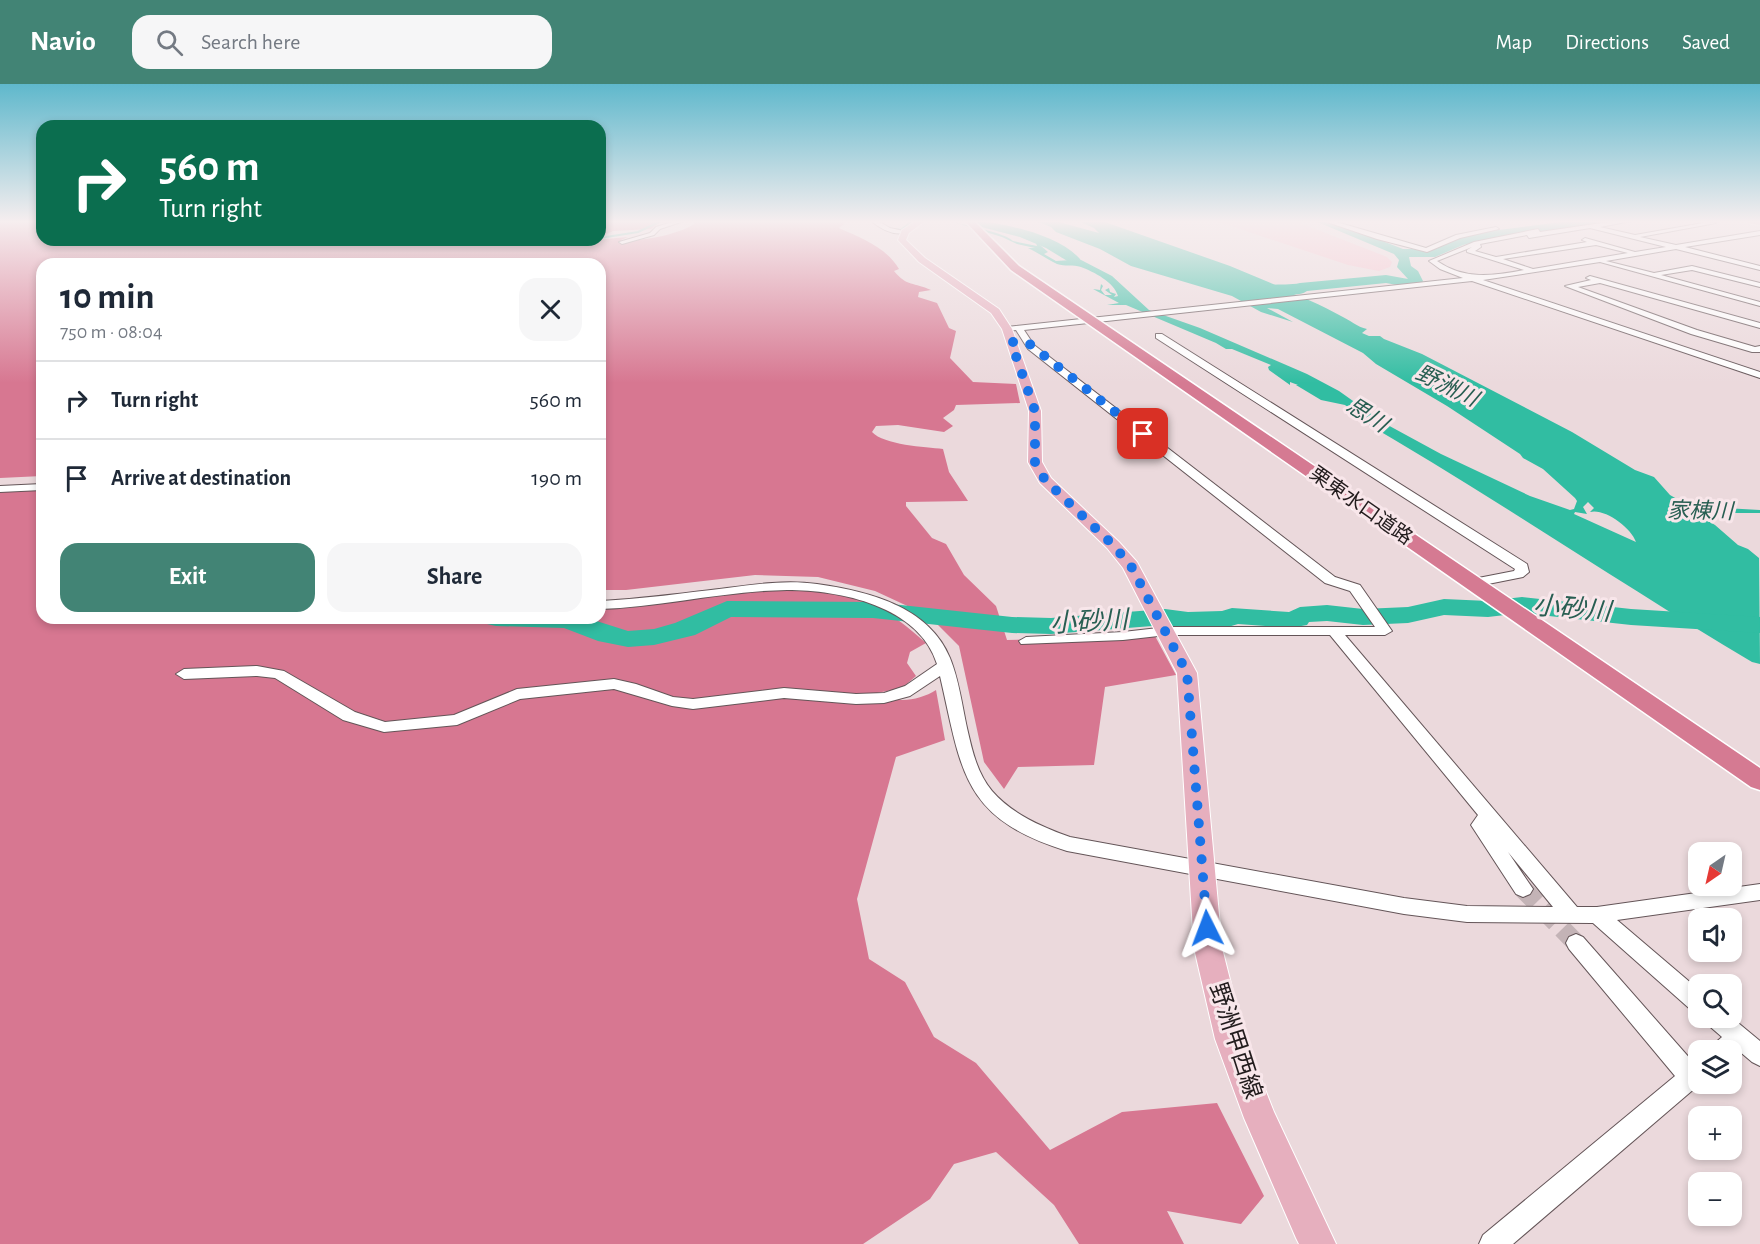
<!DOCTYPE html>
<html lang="en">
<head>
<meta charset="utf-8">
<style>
  :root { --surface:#fff; --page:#f6f6f7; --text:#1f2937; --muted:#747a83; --line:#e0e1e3; --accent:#428475 }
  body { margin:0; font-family:"Alegreya Sans","Noto Sans JP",sans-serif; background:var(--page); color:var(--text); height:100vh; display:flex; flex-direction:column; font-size:22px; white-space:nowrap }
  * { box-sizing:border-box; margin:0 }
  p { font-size:20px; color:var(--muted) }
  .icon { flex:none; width:33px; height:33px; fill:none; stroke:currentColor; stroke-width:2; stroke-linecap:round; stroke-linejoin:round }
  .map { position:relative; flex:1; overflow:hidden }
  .panel { position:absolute; left:36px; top:174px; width:570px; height:366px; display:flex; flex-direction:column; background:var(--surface); border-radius:18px; box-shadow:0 3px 9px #0003 }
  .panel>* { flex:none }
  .banner { position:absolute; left:36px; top:36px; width:570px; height:126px; border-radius:18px; box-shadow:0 3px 9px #0003; background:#0b6e4f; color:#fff; overflow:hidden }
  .needle { width:39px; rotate:214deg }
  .buttons { position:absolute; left:1688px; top:758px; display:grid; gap:12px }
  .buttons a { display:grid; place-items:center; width:54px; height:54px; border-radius:12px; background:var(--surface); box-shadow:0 3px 9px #0003; font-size:30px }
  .pin { position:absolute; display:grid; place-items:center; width:51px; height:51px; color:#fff; margin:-26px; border-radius:12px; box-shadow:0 3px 9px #0006 }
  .me { position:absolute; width:66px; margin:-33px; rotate:357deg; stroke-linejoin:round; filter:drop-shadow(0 0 4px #0008) }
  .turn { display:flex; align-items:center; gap:21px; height:126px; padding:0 24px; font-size:27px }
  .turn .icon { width:78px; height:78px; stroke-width:2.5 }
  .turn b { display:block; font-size:42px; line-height:51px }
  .round { display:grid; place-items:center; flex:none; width:63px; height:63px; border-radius:18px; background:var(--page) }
  .headline { display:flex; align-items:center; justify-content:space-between; height:102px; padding:0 24px }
  h1 { font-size:36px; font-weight:700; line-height:45px }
  .action { display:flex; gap:12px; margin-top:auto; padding:12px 24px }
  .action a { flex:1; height:69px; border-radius:18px; background:var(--accent); color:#fff; font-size:24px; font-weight:700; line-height:69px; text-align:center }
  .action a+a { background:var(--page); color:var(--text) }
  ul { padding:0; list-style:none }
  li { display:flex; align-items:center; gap:18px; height:78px; padding:0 24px; border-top:2px solid var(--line) }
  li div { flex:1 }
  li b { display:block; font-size:22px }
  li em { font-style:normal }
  header { display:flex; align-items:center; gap:36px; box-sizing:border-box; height:84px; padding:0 30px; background:var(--accent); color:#fff }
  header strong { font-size:28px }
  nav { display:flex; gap:33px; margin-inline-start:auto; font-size:21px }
  .search { width:420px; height:54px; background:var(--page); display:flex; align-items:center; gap:15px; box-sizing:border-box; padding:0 21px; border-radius:18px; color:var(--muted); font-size:22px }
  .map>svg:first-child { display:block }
  .green { fill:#f7bfcb }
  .forest { fill:#d77791 }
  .water { fill:#31bda2; fill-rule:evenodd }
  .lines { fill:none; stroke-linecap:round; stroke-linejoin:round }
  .stream { stroke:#31bda2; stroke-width:2 }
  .river { fill:#31bda2; fill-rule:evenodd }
  .minor-tunnel { stroke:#c3b3b6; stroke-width:19; stroke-dasharray:19 9; stroke-linecap:butt }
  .minor-casing { stroke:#645558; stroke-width:2 }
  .major-casing { stroke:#fff; stroke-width:2 }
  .highway-casing { stroke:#fff; stroke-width:3 }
  .minor { fill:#fff; fill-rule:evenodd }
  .major { fill:#e6afbe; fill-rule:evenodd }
  .highway { fill:#d57a92; fill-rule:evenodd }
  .route { stroke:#1a73e8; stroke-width:10; stroke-dasharray:0 18 }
  .labels { text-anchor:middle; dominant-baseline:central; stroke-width:6; stroke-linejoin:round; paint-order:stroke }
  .far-street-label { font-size:20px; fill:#221c1d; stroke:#f8e6ea }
  .far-water-label { font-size:22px; font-style:italic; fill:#285e52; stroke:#f8e6ea }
  .street-label { font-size:24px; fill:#221c1d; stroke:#f8e6ea }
  .water-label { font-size:26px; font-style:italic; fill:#285e52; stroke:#f8e6ea }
</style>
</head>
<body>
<header>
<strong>Navio</strong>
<div class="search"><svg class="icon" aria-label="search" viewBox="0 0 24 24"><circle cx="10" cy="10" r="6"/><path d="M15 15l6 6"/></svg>Search here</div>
<nav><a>Map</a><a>Directions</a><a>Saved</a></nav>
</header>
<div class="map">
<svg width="1760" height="1160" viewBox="0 0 1760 1160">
  <rect width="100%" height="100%" fill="#ebd9dc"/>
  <path class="green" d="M1216 137H1295L1387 173 1392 178 1390 183 1379 187 1348 181Z"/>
  <g class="forest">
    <path d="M0 137H42V156H511L509 157 561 159 628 153 621 156V158C643 156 675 152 694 140V137H843L844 140 839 144C861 154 886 163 899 185L894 187C907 203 914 198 931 206L919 208 918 213 937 219 949 244 956 247 950 274 973 298 1016 300 1020 319 956 321 954 326 943 334 953 342 944 348 898 341 876 342 872 348C884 361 925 363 943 365L949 388 968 417 906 418V422L932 454 946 460 964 491 996 522 1007 556 1155 552 1176 591 1105 603 1094 681 1018 683 1004 705 984 678 959 562 929 532 875 507 818 493 755 491 626 506H600V180H42V392L0 394Z"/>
    <path d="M600 137H673L659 139 651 145 613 147 600 153Z"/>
    <path d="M42 406V534H600V525C621 526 643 521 664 519 732 510 807 494 873 521 893 530 910 545 926 559L910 568 907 579 916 592 902 604 877 609C894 620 919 617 936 606L945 656 896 673 857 815 869 875 905 898 934 953 976 979 1050 1066 1122 1028 1217 1019 1264 1112 1241 1140 1167 1127 1184 1160H1079L1054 1121 996 1068 954 1080 930 1115 863 1160H0V408Z"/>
  </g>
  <path class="water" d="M1036 137H1055L1099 149 1094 144 1078 137H1102L1230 182 1278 202 1293 205 1299 201 1297 205H1278C1300 211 1321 221 1341 232 1350 236 1357 243 1367 245L1362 249 1369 252H1380L1384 255 1422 270 1572 348 1635 386 1654 393 1670 411 1689 422 1760 426V429H1695L1715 441 1738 461 1748 465 1759 474 1760 580 1752 578C1618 498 1489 410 1354 332L1350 325 1345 321 1321 316 1296 301H1298L1290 298V301L1269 286 1268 283 1271 281 1232 265H1226L1216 259 1126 221H1107L1119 219 1093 205 1100 206 1101 200 1103 202 1101 206 1105 211H1112L1105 206 1109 204 1110 208 1116 210 1114 213 1118 212C1114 198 1094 188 1081 183 1073 180 1065 183 1057 180 1046 175 1039 169 1028 164H1035L1017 160 1002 153 953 138C969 142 1005 149 1013 157L1037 162 1036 159 1018 152 1032 154 1048 168 1044 170 1056 177 1071 176 1061 173 1064 171 1056 168H1063L1039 157 1058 164 1112 192 1149 226 1200 244 1307 290 1339 307 1384 339 1441 370 1530 412 1570 426 1574 425 1577 417 1575 414 1543 385 1523 374 1520 370 1447 322 1376 280 1363 269 1278 225 1267 224 1293 238 1261 228 1232 212 1131 182 1100 165 1056 148 1051 143ZM1588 418 1594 424 1590 428C1604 424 1631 443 1636 458L1574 430 1575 428 1587 430 1583 423Z"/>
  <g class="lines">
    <g class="stream">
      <path d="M895 145 901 146 912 137"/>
      <path d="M600 154 638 148 661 137"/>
      <path d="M516 156H524"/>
      <path d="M531 156H571"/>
    </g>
    <g class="river">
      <path d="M964 137C996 136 1058 150 1080 175L1079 178H1069L1046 164 1020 153 966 139Z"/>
      <path d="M1315 137H1331L1403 165H1433L1455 155 1483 148 1569 137H1599L1593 140 1483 156 1463 161 1435 173H1409L1411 182 1418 187 1423 197 1421 200 1408 203 1386 199 1307 207C1297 214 1283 208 1271 209 1263 210 1259 215 1251 213L1249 210C1262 196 1284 203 1300 199L1386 191 1408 195 1397 183 1399 176 1394 170Z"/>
      <path d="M1522 513 1631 525 1760 533V549L1631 541 1522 529 1488 533 1444 531 1408 539 1363 541 1327 537 1309 538 1307 541 1290 544 1238 540 1228 543 1188 544 1165 541 1051 550 1012 549 873 534 731 533 695 551 654 561 628 563 598 557 564 544 496 542 487 540 483 534H587L628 547 654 545 675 539 727 517 873 518 1012 533 1051 534 1165 525 1188 528 1222 527 1232 524 1289 528 1300 523 1327 521 1363 525 1408 523 1444 515 1488 517Z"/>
    </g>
    <path class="minor-tunnel" d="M1523 805 1576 859"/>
    <g class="minor-casing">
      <g id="minor">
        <path d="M675 137H684L660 145 654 151 622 160 619 158 650 149 656 143Z"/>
        <path d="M871 137H878L890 144 908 148C895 153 881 145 871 137Z"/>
        <path d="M1324 137H1333L1426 164 1456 151 1496 143 1499 145 1460 154 1427 168 1377 155Z"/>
        <path d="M1615 137H1631L1600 143 1635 151 1703 139 1700 137 1716 139 1640 153 1676 161 1760 147V151L1685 163 1760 182V186L1676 165 1606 177 1654 189 1692 182 1760 199V203L1692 186 1661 191 1760 218V222L1600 178 1483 196 1760 288V294L1472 197 1024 246 1034 261 1335 493 1360 501 1392 547 1385 551H1345L1577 823H1597L1760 800V816L1617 836 1698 905V928L1690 925 1593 839 1467 838 1404 830 1067 767C961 734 962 687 940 592L910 612 884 619 856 620 784 614 693 625 672 622 614 605 520 615 457 641 384 648 343 636 275 594 257 592 184 595 176 590 184 585 257 582 284 587 355 628 385 638 454 631 517 605 614 595 636 600 673 613 693 615 784 604 856 610 884 609 905 602 937 580C919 522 840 506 787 506 724 507 662 523 600 525V517C643 515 684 509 727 504 757 500 787 496 817 500 867 507 929 522 950 574 959 596 962 621 967 644 972 666 977 689 992 707 1012 730 1042 743 1070 753L1404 814 1467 822 1553 823 1508 768 1533 805 1530 810 1523 813 1516 810 1471 741 1478 731 1330 551H1167L1123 556 1021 560 1019 557 1026 553 1123 548 1167 543H1375L1350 507 1325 499 1028 265 1016 246 1007 247 1003 245 1007 243 1463 194 1440 185 1429 177 1474 158 1538 145 1540 148ZM1590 144 1666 163 1635 168 1585 154 1582 156 1587 158 1496 173 1475 167 1481 163 1480 160 1527 151 1529 154ZM1596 161 1628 169 1533 185 1503 175ZM1472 163 1467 166V168L1524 186C1493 192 1464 196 1437 177Z"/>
        <path d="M1590 192 1760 239V244L1600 199 1578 203 1697 246 1755 263 1760 262V268H1752L1691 250 1565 202 1591 196 1586 194Z"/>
        <path d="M1156 250H1162L1527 480 1529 488 1523 493 1473 503 1468 502 1466 499 1468 496 1514 487 1515 485 1156 254Z"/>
        <path d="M42 400V406L0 408V402Z"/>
        <path d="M1576 850 1583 853 1693 978 1698 976V999H1701L1513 1160H1479L1483 1151 1675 992 1569 865 1566 859 1569 853Z"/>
        <path d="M1704 933H1731L1760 957V982L1752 978 1739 967 1731 973V966H1712L1715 959 1722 953 1707 940Z"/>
      </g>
    </g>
    <g class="major-casing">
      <g id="major">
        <path d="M916 137H925L909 149 906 156 925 174 999 225 1012 245 1041 327 1042 378 1051 394 1119 458 1137 478 1197 589 1222 864 1245 955 1274 1028 1336 1160H1299L1296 1154 1244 1034 1215 955 1194 864 1177 589 1123 484 1107 464 1040 399 1028 378 1029 327 1002 245 991 229 919 178 898 156 902 146Z"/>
        <path d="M1746 137H1760V141L1747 139Z"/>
      </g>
    </g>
    <g class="highway-casing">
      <path id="highway" d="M965 137H974L1019 182 1760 684V706L1751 703 1011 186Z"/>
    </g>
    <use href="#minor" class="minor"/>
    <use href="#major" class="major"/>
    <use href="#highway" class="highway"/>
  </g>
  <linearGradient id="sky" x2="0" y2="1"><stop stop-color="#5fb8cc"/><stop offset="0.46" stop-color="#f6eeef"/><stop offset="1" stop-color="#f6eeef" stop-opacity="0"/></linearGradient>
  <rect width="1760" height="299" fill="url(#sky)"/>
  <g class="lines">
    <path class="route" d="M1143 350 1027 258H1011L1035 327V378L1045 396 1113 461 1131 482 1187 589 1207 844"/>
  </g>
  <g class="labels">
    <g class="far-street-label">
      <text transform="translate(1361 422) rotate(35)">栗東水口道路</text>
    </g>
    <g class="far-water-label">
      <text transform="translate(1447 302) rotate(26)">野洲川</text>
      <text transform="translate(1367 331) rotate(32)">思川</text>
      <text transform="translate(1700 427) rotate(1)">家棟川</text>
    </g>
    <g class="street-label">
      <text transform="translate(1235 957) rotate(72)">野洲甲西線</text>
    </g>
    <g class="water-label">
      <text transform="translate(1572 525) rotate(5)">小砂川</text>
      <text transform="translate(1089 538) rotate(-3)">小砂川</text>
    </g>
  </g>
</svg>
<div class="buttons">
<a><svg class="needle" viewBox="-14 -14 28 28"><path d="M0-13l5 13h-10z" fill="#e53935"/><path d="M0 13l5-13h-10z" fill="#747a83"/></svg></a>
<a><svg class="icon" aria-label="sound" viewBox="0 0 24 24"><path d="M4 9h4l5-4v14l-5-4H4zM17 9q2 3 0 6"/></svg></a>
<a><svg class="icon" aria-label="search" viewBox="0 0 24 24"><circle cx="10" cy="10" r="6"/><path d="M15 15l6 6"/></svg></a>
<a><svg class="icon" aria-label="layers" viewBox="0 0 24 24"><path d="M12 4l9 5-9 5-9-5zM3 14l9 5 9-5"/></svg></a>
<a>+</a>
<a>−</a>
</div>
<div class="pin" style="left:1143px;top:350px;background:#d93025"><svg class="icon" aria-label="arrive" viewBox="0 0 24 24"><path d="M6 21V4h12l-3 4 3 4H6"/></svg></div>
<svg class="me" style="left:1207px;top:844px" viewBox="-20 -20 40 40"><path d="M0-17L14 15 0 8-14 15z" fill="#1a73e8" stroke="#fff" stroke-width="4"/></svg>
<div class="banner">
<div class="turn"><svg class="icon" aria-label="right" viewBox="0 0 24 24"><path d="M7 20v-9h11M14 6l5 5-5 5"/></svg><div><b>560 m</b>Turn right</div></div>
</div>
<section class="panel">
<div class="headline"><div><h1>10 min</h1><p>750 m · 08:04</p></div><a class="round"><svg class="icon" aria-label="close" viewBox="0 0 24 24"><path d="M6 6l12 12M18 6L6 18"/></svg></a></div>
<ul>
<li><svg class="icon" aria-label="right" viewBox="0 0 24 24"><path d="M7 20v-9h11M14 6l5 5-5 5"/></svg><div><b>Turn right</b></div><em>560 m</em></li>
<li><svg class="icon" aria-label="arrive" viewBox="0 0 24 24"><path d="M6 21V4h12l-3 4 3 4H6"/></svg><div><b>Arrive at destination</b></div><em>190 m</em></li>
</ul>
<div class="action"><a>Exit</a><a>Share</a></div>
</section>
</div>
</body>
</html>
